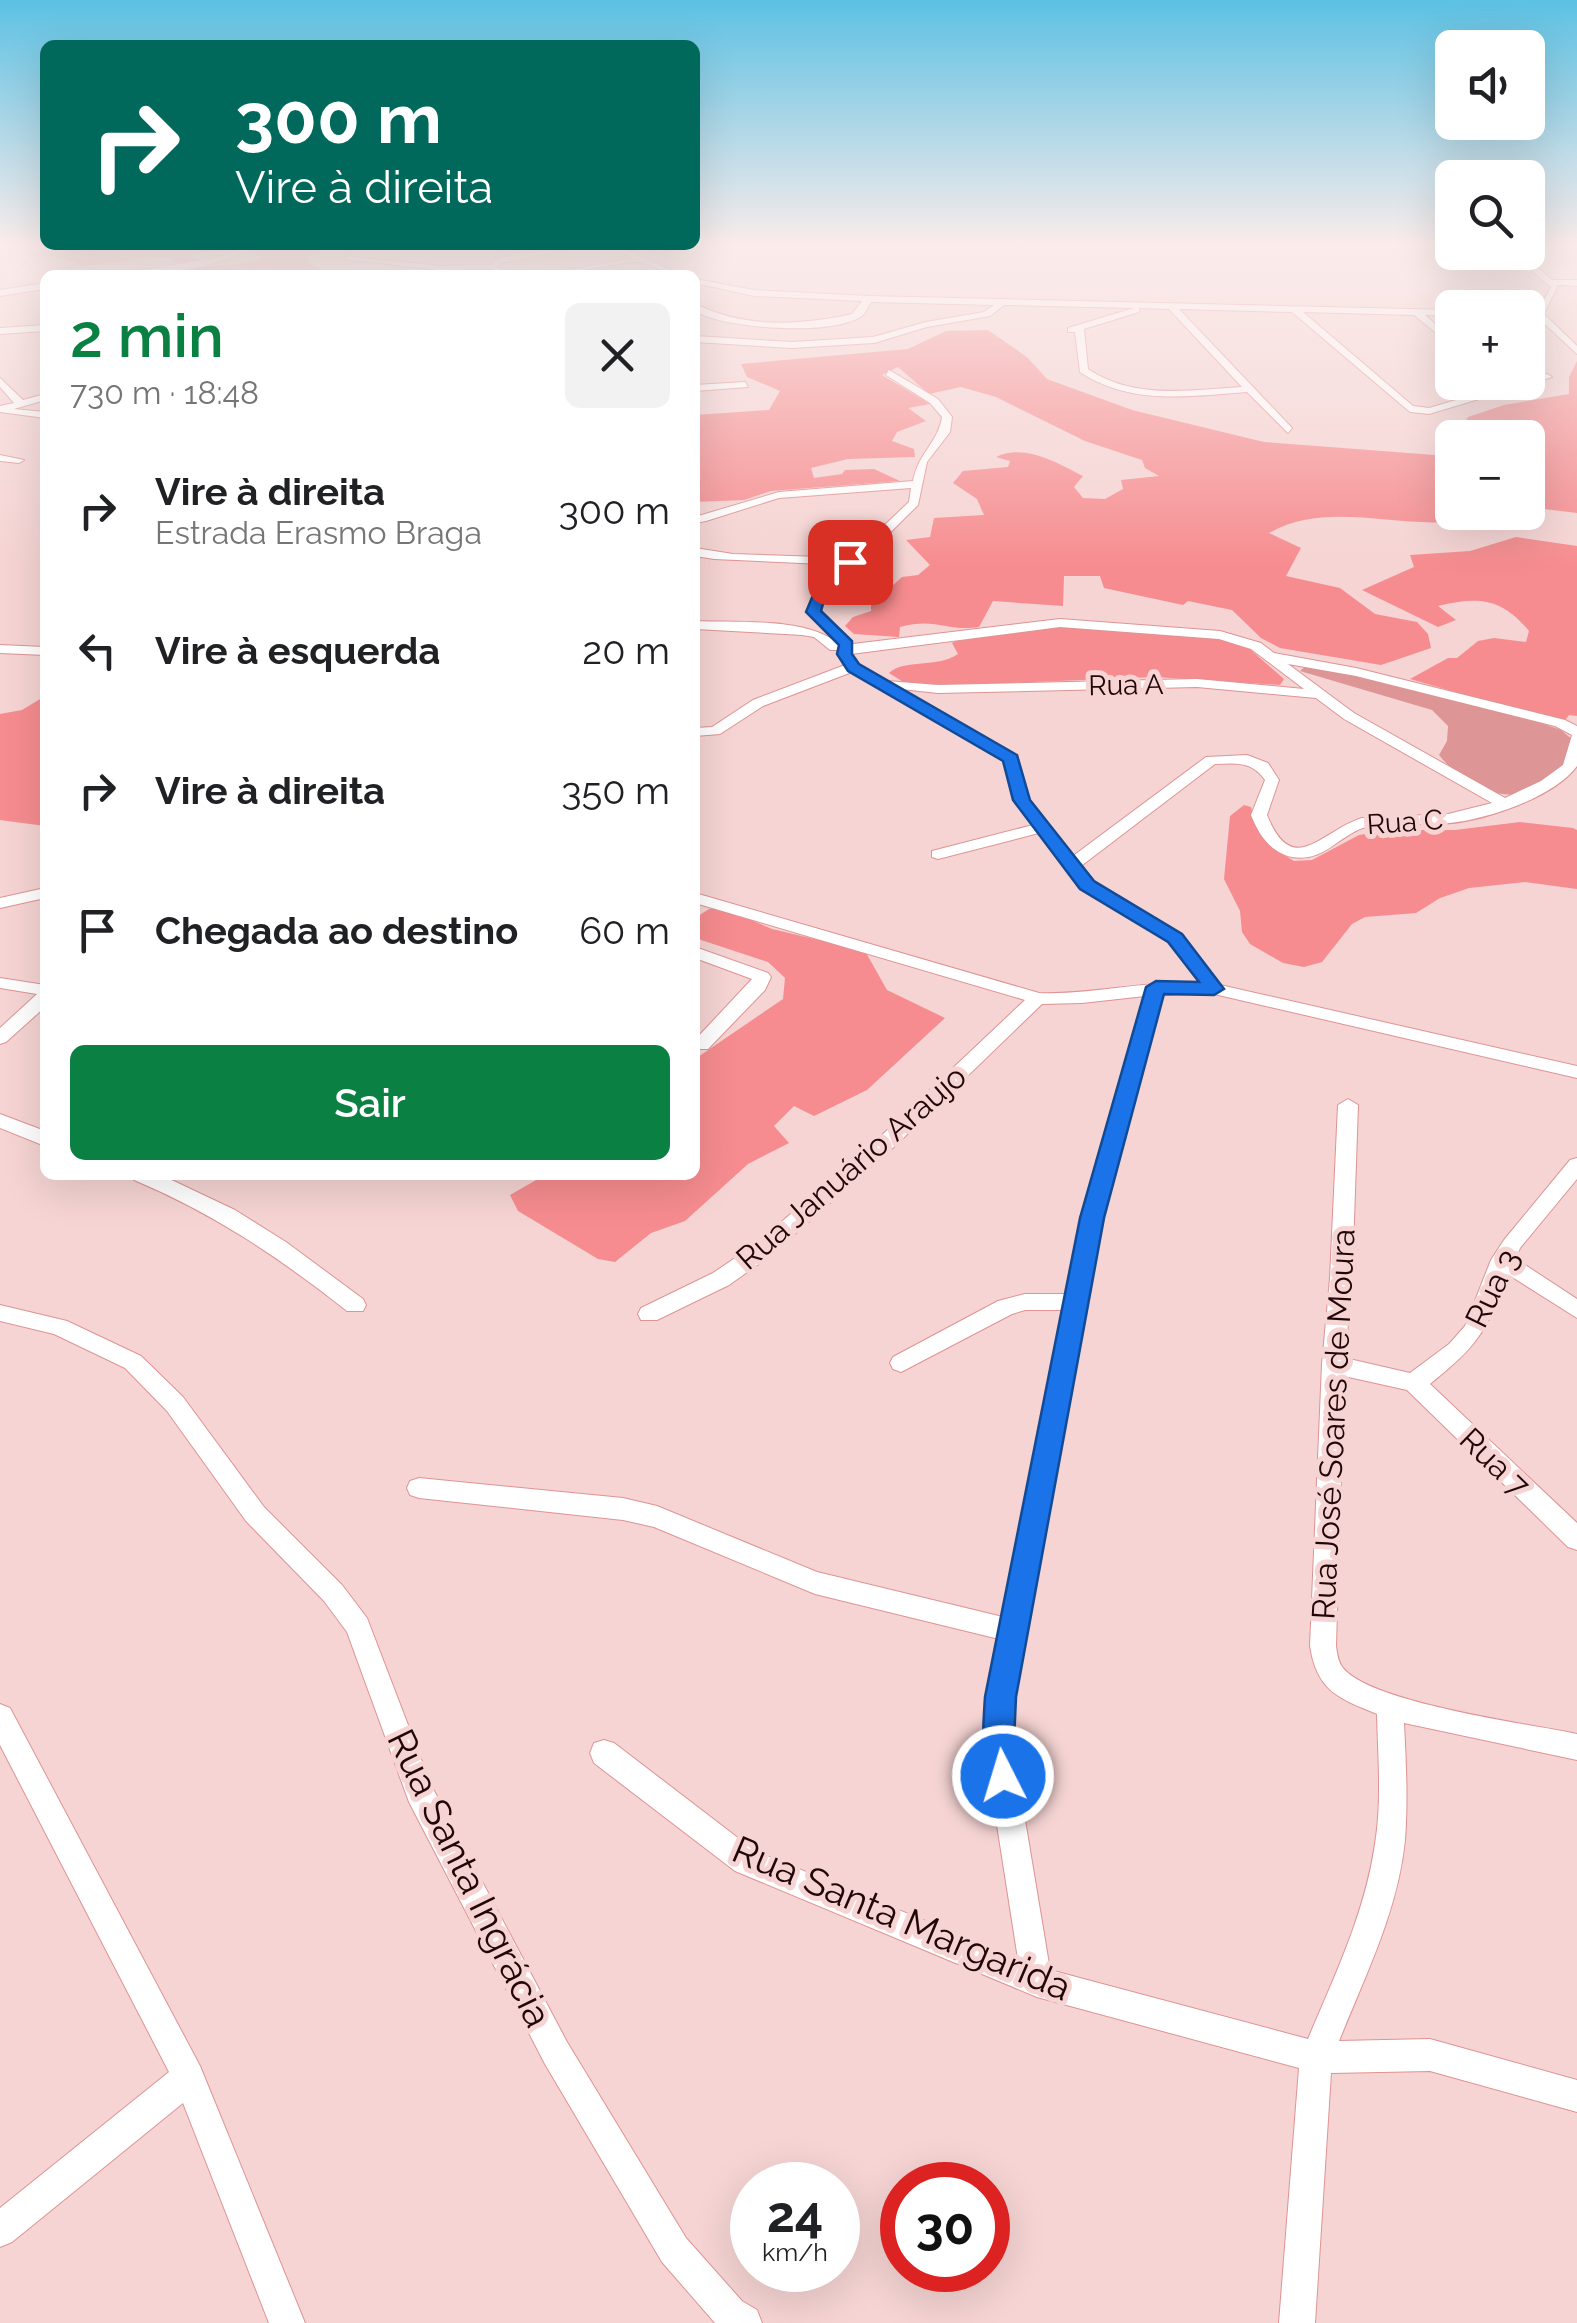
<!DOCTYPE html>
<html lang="pt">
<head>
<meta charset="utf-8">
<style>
  :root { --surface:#fff; --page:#f2f2f2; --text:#202124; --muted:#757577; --accent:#0b8043 }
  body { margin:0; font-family:Raleway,sans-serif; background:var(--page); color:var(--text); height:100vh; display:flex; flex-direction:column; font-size:38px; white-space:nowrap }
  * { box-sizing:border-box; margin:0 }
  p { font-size:32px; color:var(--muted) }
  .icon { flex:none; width:55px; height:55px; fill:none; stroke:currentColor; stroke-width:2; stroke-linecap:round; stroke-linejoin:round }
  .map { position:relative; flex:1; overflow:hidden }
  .side { position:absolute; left:40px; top:270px; width:660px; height:910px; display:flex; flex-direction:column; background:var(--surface); border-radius:15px; box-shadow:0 10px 40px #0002 }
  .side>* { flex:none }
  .hud { position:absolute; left:40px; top:40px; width:660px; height:210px; border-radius:15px; box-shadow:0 10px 40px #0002; background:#00695c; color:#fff; overflow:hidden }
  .tools { position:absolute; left:1435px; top:30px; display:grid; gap:20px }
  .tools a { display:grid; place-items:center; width:110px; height:110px; border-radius:15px; background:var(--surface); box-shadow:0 10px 40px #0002; font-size:50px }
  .speed { position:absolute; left:730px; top:2162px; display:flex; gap:20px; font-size:50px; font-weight:700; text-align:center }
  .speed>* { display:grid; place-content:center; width:130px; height:130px; border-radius:50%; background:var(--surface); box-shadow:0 10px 40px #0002; line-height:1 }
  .speed small { font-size:25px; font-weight:400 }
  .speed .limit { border:15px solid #d22; background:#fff; color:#111 }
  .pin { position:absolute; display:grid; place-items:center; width:85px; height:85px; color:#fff; margin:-42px; border-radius:20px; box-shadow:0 5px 15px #0006 }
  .me { position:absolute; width:110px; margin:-55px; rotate:355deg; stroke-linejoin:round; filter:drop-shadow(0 0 8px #0008) }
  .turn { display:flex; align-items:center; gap:35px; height:210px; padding:0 30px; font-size:45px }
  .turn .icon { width:130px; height:130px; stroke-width:2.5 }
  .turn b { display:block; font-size:70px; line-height:85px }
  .round { display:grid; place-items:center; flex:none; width:105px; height:105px; border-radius:15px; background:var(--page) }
  .summary { display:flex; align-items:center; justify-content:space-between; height:170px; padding:0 30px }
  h1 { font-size:60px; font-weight:600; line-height:75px; color:var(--accent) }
  .button { display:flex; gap:20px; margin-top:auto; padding:20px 30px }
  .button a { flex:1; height:115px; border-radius:15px; background:var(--accent); color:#fff; font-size:40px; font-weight:600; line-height:115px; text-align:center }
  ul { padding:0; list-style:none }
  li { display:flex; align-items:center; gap:30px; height:140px; padding:0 30px }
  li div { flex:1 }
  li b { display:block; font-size:38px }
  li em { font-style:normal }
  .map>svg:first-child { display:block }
  .green { fill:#dd9595 }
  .forest { fill:#f68c8f }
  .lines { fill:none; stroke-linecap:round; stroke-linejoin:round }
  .minor-casing { stroke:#df9393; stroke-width:2 }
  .minor { fill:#fff; fill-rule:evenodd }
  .wall { fill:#b67965 }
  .building { fill:#d48d75; stroke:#946352; stroke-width:2.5 }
  .route { fill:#1a73e8; stroke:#114b97; stroke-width:2.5 }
  .labels { text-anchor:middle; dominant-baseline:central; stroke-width:10; stroke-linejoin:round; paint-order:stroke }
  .far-street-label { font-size:28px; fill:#220708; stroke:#f5d4d3 }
  .street-label { font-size:32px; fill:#220708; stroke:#f5d4d3 }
  .near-street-label { font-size:38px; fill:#220708; stroke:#f5d4d3 }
</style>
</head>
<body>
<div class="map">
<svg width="1577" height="2323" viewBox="0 0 1577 2323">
  <rect width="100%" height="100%" fill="#f5d4d3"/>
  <path class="green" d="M1307 665 1524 717 1561 730 1574 741 1575 757C1560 768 1545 782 1529 790 1498 805 1458 779 1439 755L1447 741 1448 726 1432 710 1300 671Z"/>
  <g class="forest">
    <path d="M20 242H45V245H243V249L193 253 191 258 205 260 181 264 166 257 146 258 86 266 54 257 28 256 49 248Z"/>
    <path d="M266 245 317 247 323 251 306 255 309 263 332 275H172C204 260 235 270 264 257L253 252Z"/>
    <path d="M988 330 1027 357 1047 379 1132 410 1264 442 1448 456 1452 447V512L1462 513 1464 520C1400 531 1329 499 1269 533L1301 548 1286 576 1340 588 1375 614 1417 622 1428 634 1431 648 1381 665 1280 648 1261 638 1232 610 1188 601 1183 605 1104 588 1100 576H1064L1063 606 993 601 979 627C946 632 937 617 900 627L899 637 854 634 845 626 853 617 871 611V605L902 577 918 575 930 565 906 540 930 537 934 518 984 515 977 499 953 483 963 471 1008 467 1010 461 996 457C1024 443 1058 463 1083 476L1074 487 1083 498 1105 499 1123 489 1121 480 1159 476 1145 468 1142 460 1085 441 996 397 961 387 929 394 898 367 882 375 930 404 908 408 926 421 897 432 892 441 914 449 915 457 848 459 811 468 814 478 842 474 845 470 874 469 900 481 771 491 744 500 695 502V415L769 410 780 391 747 377 741 364 908 349 946 331Z"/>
    <path d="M1577 361V513L1528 507V438L1456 437 1468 417 1504 405 1569 394V377Z"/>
    <path d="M1516 537 1577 546V716L1569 715 1563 723 1410 679 1448 658H1457L1478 641 1494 638 1526 642 1529 631C1502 598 1478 596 1438 606L1456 620 1438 627 1362 590 1414 567 1410 555 1470 551Z"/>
    <path d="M1092 626 1215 637 1244 644 1284 679 1280 685 1155 677 939 686 908 685 889 673C903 659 939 668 958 654L952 643 960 639 1034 627Z"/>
    <path d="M45 696V826L0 820V714L22 710Z"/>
    <path d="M1244 805 1251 807 1256 825 1269 845 1294 861 1312 860 1359 835 1392 830H1455L1520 822 1573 828 1577 830V889L1525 882 1469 888 1440 898 1416 913 1365 917 1352 924 1322 962 1304 967 1283 963 1250 944 1242 932 1240 911 1224 879 1230 816Z"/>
    <path d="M709 909H726L772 929 865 951 887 990 945 1018 867 1090 814 1116 794 1106 774 1126 789 1143 748 1164 685 1221 651 1233 615 1262 598 1259 518 1211 510 1195 545 1175H695V1059L783 999 785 978 768 962 695 938V918Z"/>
  </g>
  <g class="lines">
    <g class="minor-casing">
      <g id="minor">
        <path d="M245 245H255C218 270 159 275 114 275L221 257Z"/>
        <path d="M349 245H378L342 250 338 248Z"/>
        <path d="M478 245H492L523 254 586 245 502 263 498 267 503 273 501 275 491 269 440 270 343 259 350 254 353 257 440 266 491 265 496 259 515 255Z"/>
        <path d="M607 245H617L680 275C664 275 651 261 635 262 604 264 573 275 541 275L633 258Z"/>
        <path d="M1509 252H1519L1552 280H1577V286L1558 285 1544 314 1577 346V354L1536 316 1528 318V312L1539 309 1551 287Z"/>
        <path d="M695 279 754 290 868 296 1452 310V316L1425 315 1452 339V346L1414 315 1303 312 1413 406 1429 408 1517 382H1528V380L1547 374 1552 377 1429 414 1410 412 1292 312 1179 309 1292 428 1288 433 1247 392C1189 396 1131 406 1080 372L1075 332H1068V328L1134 308 1004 305 990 316 927 327 874 343 792 348 695 342V336L792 342 873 337 926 322 984 312 994 305 871 302C869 305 866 312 863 315 837 337 723 329 695 311V304C745 328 798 326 852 314L862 301 754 296 695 283ZM1139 308 1169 309 1242 387C1188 390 1135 400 1088 369L1084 329 1139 312Z"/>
        <path d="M45 283V289L0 296V290Z"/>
        <path d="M45 325V331L0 334V328Z"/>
        <path d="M889 370 938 399 952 417 950 432 927 462 918 505 825 597 821 611 853 644 1060 619 1220 631 1261 643 1274 653 1356 668 1565 720 1577 726V766C1553 799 1478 823 1438 824 1415 825 1391 821 1369 826 1340 833 1325 863 1292 857 1270 852 1259 835 1251 815L1265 780C1252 761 1236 763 1215 764L1081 866 1093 882 1181 934 1220 985 1577 1066V1078L1214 994 1163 995 1102 1219 1015 1697 1012 1742 1050 1970 1308 2039C1335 1975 1365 1913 1375 1844 1382 1801 1378 1757 1377 1714 1338 1698 1317 1691 1310 1646L1322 1364 1330 1278 1338 1105 1348 1099 1358 1105 1352 1278 1345 1358 1410 1373 1449 1344 1465 1326 1491 1260 1504 1240 1570 1160 1577 1158V1179L1520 1248 1516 1259 1577 1299V1318L1509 1275C1484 1333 1480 1344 1430 1384L1577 1523V1550L1568 1547 1407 1390 1344 1376 1336 1646C1337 1653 1338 1662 1343 1668 1371 1703 1529 1724 1577 1734V1760L1404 1723C1406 1762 1408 1801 1405 1840 1398 1911 1365 1976 1339 2041L1430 2039 1577 2080V2112L1430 2071 1331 2073 1315 2323H1279L1299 2068 1037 1997 735 1871 594 1763 590 1753 594 1743 604 1740 614 1743 755 1851 1018 1959 984 1742 987 1697 999 1639 815 1594 654 1527 623 1520 419 1498 410 1495 407 1488 410 1481 419 1478 623 1498 657 1506 817 1572 1003 1617 1064 1310H1025L1012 1314 901 1372 893 1369 890 1363 893 1357 998 1301 1025 1294H1067L1082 1219 1145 996 1082 1003 1042 1004 896 1145 770 1256 729 1285 657 1320H641L638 1314 641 1308 713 1273 756 1244 882 1135 1025 1000 695 903V893L1039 993C1094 995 1146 980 1200 983L1169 942 1081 888 1039 833 938 859 932 857V851L1033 825 1014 801 1004 761 852 672 763 706 720 734 695 736V728L712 727 753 700 845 665 837 654 839 650H830L814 637 802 635 695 629V621C735 623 804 617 836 642L808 612 815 593 844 565 714 559 695 556V548L733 554 850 558 909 502 911 488 779 498 706 521 695 523V517L779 492 913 481C918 453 938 443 942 417L930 403 886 375ZM1060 627 1219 639 1251 649 1304 689 1197 679 938 685 887 681 858 664 851 654ZM1288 664 1356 676 1555 726 1572 735 1563 765 1541 781 1505 798 1354 713ZM1197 687 1316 698 1344 719 1492 803 1448 814 1362 818C1322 830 1293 880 1267 815L1279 780 1268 763 1247 755 1206 757 1073 856 1029 800 1016 756 901 689 938 693Z"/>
        <path d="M0 378 23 400 45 394V400L14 409 45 412V418L0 412V406L14 403 0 387Z"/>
        <path d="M745 382 748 387 695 391V385Z"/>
        <path d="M0 455 24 460 19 463 0 461Z"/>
        <path d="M0 645 45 647V655L0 653Z"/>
        <path d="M45 888V898L0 908V898Z"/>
        <path d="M695 947 768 973 771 977 765 990 708 1049H695V1040L752 979 695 958Z"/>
        <path d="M0 978 45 985V1007L6 1042 0 1044V1028L37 994 0 988Z"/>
        <path d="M0 1114 45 1131V1146L0 1128Z"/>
        <path d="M131 1175H161L235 1210 286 1242 363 1299 366 1305 363 1311H347C280 1258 213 1213 134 1180Z"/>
        <path d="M0 1305 67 1321 141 1356 183 1397 264 1507 342 1585 367 1618 431 1785 567 2042 686 2238 742 2301 757 2310 762 2323H715L662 2262 545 2064 409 1802 347 1632 324 1601 246 1521 167 1411 125 1368 54 1334 0 1321Z"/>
        <path d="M0 1704 10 1708 200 2066 305 2323H269L183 2103 12 2242 0 2247V2208L169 2072 0 1745Z"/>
      </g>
    </g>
    <use href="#minor" class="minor"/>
  </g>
  <path class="wall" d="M1528 342 1535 354 1531 368H1528Z"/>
  <path class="building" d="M1528 342 1535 348V354H1528Z"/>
  <linearGradient id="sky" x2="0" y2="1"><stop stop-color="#5cc1e3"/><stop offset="0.43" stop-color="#faeceb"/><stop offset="1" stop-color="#faeceb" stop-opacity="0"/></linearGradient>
  <rect width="1577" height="567" fill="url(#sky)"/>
  <path class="route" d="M845 559 857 562 825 597 821 611 852 641V654L859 664 1017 755 1030 800 1094 881 1182 934 1224 989 1214 995 1164 994 1104 1218 1016 1697 1014 1742 1019 1776 1015 1788 1003 1792 992 1788C980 1758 983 1728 985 1697L1080 1218 1146 987 1156 981 1199 982 1168 942 1080 889 1013 800 1003 761 848 671 837 654 839 645 806 612 814 593Z"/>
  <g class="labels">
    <g class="far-street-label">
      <text transform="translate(1126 685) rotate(-1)">Rua A</text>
      <text transform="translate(1405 822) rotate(-4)">Rua C</text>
    </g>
    <g class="street-label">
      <text transform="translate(851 1167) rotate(-41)">Rua Januário Araujo</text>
      <text transform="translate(1492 1288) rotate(-64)">Rua 3</text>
      <text transform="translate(1333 1424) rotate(-87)">Rua José Soares de Moura</text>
      <text transform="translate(1495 1462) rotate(44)">Rua 7</text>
    </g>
    <g class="near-street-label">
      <text transform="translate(470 1878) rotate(64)">Rua Santa Ingrácia</text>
      <text transform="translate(902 1918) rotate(23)">Rua Santa Margarida</text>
    </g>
  </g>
</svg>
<div class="tools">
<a><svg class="icon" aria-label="sound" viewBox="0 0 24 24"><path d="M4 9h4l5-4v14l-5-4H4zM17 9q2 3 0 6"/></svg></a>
<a><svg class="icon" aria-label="search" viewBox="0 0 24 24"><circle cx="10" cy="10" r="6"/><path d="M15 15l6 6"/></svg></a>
<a>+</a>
<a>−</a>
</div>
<div class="speed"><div>24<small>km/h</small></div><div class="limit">30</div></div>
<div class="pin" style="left:850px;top:562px;background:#d93025"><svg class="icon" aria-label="arrive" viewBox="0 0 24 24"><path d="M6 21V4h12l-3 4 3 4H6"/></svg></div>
<svg class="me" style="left:1003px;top:1776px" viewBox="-20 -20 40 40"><circle r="17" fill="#1a73e8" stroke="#fff" stroke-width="3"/><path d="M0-11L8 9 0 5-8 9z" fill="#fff"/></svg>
<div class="hud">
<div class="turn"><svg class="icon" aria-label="right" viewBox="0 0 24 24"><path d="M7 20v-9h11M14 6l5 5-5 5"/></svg><div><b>300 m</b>Vire à direita</div></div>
</div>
<section class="side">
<div class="summary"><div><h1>2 min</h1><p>730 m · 18:48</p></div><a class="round"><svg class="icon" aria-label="close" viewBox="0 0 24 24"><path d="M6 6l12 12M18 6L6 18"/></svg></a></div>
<ul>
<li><svg class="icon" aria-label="right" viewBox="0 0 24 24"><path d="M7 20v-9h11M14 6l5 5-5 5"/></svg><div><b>Vire à direita</b><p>Estrada Erasmo Braga</p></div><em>300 m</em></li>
<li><svg class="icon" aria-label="left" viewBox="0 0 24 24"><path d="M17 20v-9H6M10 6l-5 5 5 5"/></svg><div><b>Vire à esquerda</b></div><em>20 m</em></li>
<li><svg class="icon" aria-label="right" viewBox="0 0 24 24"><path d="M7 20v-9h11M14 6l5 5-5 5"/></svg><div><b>Vire à direita</b></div><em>350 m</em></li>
<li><svg class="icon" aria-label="arrive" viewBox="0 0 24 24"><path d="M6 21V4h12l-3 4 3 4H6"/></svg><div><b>Chegada ao destino</b></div><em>60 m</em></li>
</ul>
<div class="button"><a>Sair</a></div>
</section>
</div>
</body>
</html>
